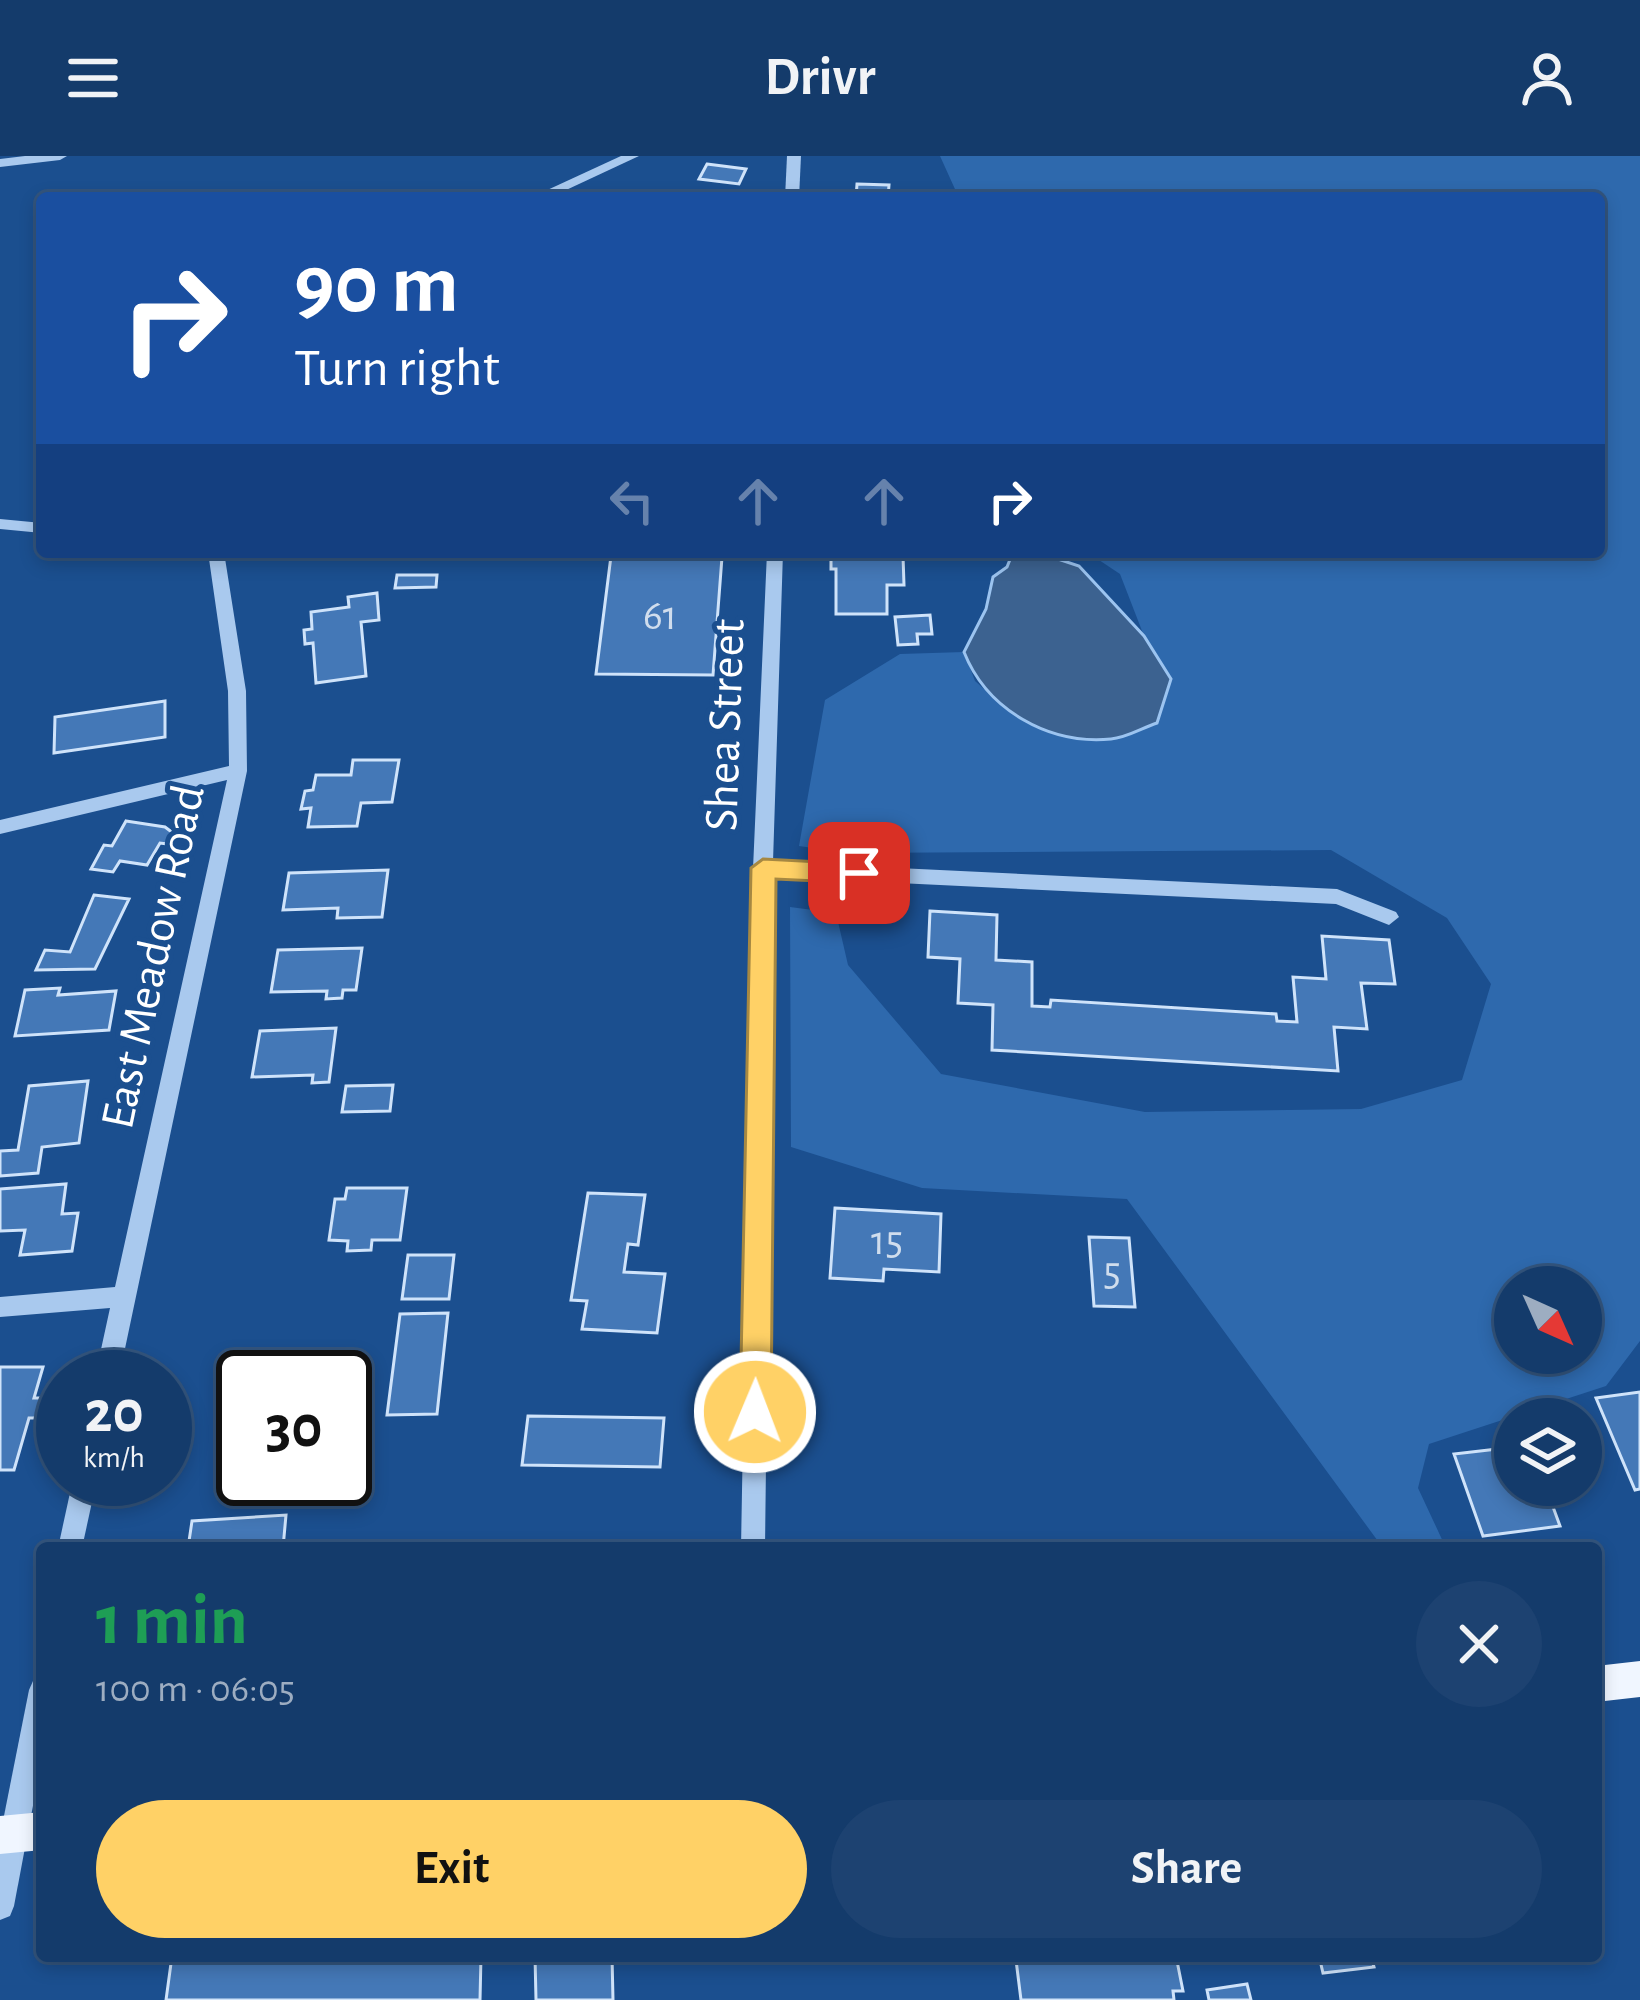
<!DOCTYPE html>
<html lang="en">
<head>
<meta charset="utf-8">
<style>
  :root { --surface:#143b6b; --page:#1d4271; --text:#f1f3f6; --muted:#9dadc1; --line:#33557e; --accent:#ffd166 }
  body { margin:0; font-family:"Alegreya Sans",sans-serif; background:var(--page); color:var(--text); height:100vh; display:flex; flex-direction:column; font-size:45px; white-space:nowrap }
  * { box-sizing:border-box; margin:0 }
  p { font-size:39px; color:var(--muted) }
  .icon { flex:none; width:66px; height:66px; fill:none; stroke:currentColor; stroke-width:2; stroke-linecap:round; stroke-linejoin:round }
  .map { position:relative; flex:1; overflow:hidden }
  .details { position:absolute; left:36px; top:1386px; width:1566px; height:420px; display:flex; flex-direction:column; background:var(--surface); border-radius:12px; box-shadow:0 6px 18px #0003,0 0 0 3px var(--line) }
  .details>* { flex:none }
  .guide { position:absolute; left:36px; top:36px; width:1569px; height:366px; border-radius:12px; box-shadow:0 6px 18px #0003,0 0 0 3px var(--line); background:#1a4fa0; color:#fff; overflow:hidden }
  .needle { width:78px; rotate:135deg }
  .tools { position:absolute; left:1494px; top:1110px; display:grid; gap:24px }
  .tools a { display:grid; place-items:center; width:108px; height:108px; border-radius:50%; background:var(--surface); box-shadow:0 6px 18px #0003,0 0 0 3px var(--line); font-size:60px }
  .speed { position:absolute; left:36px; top:1194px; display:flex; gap:24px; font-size:60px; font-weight:700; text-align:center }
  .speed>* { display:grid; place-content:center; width:156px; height:156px; border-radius:50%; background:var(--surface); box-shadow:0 6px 18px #0003,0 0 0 3px var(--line); line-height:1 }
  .speed small { font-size:30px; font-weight:400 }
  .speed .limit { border:6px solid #111; border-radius:18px; background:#fff; color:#111 }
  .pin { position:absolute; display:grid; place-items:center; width:102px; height:102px; color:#fff; margin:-51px; border-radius:24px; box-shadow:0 6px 18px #0006 }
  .me { position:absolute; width:132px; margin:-66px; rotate:1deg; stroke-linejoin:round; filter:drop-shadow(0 0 9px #0008) }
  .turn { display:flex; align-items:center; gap:42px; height:252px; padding:0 60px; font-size:54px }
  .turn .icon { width:156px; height:156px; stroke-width:2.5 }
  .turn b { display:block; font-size:84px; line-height:102px }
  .lanes { display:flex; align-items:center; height:114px; padding:0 60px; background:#0003; justify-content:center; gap:60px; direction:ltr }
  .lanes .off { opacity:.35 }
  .round { display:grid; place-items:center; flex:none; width:126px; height:126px; border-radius:63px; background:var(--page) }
  .overview { display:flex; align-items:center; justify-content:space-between; height:204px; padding:0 60px }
  h1 { font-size:72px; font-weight:700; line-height:90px; color:#1e9e55 }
  .cta { display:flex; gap:24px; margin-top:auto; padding:24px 60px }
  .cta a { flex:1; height:138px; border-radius:72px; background:var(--accent); color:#111; font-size:48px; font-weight:700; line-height:138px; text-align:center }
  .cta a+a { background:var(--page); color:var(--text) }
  header { display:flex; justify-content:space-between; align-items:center; height:156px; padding:0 60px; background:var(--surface); font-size:54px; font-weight:700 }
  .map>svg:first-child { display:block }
  .green { fill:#2e69ad; fill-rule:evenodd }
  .water { fill:#3c6290; stroke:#9cc4f0; stroke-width:3 }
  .building { fill:#4478b7; stroke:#cfe3fa; stroke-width:3 }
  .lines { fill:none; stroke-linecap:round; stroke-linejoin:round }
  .minor { fill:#a9c9ee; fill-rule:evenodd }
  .major { fill:#f0f6ff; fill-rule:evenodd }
  .route { fill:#ffd166; stroke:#a68842; stroke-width:3 }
  .labels { text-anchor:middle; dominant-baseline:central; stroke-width:10; stroke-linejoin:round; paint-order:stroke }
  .number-label { font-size:42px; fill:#d0dded }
  .street-label { font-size:48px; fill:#fff; stroke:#1b4f8f }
</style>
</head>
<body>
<header><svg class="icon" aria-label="menu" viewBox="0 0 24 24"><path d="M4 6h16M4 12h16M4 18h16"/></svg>Drivr<svg class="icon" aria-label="person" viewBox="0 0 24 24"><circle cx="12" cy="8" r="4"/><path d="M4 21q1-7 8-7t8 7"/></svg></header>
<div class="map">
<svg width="1640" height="1844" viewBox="0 0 1640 1844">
  <rect width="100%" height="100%" fill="#1b4f8f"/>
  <path class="green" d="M940 0H1640V1185L1606 1230 1429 1288 1418 1332 1446 1392H1383L1127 1043 922 1032 791 991 790 751 836 757 848 809 941 918 1145 956 1361 953 1462 924 1491 828 1447 762 1331 694 848 697 799 690 825 544 900 498 964 496 975 525 1000 547 1171 523 1144 480 1120 418 1087 396H1599V42H959ZM1515 1131H1581V1197H1515Z"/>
  <path class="water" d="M1013 396H1037L1079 410 1144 480 1171 523 1157 567C1142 572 1126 582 1111 583 1049 589 987 554 964 496L986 453 993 421 1007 411Z"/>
  <g class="building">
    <path d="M707 8 746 13 739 28 699 23Z"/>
    <path d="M857 28 889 29 888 42H856Z"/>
    <path d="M831 396 903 400 904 429H887V458H836V413H831Z"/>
    <path d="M611 400 722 401 713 519 596 518Z"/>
    <path d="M397 419H437L436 431 395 432Z"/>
    <path d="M377 437 379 464 361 466 366 520 316 527 313 487 305 488 304 474 312 473 311 456 349 451 348 441Z"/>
    <path d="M930 459 932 478H917L918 488 898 489 895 461Z"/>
    <path d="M165 545V581L54 597 55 561Z"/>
    <path d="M353 604H399L392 646 361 647 357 670 308 671 311 652 301 653 305 635 313 634 316 619H351Z"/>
    <path d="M126 665 165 671 173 677 168 688 160 687 147 709 120 705 113 716 91 713 104 689 112 690Z"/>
    <path d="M388 714 382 761 337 762 338 752 283 754 289 717Z"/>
    <path d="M94 739 129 743 95 813 36 814 45 794 70 796Z"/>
    <path d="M930 755 997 759 996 804 1032 806V850L1050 851 1051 844 1276 858 1277 865 1297 866 1293 821 1326 823 1322 780 1389 784 1395 828 1361 827 1367 873 1334 871 1338 915 992 894 993 849 958 847 960 803 928 801Z"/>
    <path d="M362 792 356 834H343L342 842 326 843 327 835 271 836 278 794Z"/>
    <path d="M60 832 58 839 116 835 109 874 15 880 25 834Z"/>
    <path d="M336 872 329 926 312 927 313 919 252 921 260 875Z"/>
    <path d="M88 925 79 987 42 991 38 1017 0 1020V995L18 994 29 930Z"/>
    <path d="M393 929 390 955 342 956 346 930Z"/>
    <path d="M66 1028 62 1058 78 1057 72 1095 20 1099 25 1074 0 1075V1033Z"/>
    <path d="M347 1032H407L400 1084H372L371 1094 347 1095 348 1085 329 1084 335 1043H345Z"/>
    <path d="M588 1037 645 1039 638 1089 628 1088 624 1116 665 1118 657 1177 582 1173 587 1145 571 1144Z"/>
    <path d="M835 1052 941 1058 939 1116 884 1113 883 1125 830 1122Z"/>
    <path d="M1089 1081 1129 1082 1135 1151 1094 1150Z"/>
    <path d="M408 1099H454L449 1143H402Z"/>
    <path d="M448 1157 437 1258 387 1259 400 1158Z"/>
    <path d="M0 1211H43L34 1242H42L36 1262H29L14 1314H0Z"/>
    <path d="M1640 1236V1333L1635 1334 1596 1242Z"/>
    <path d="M528 1260 664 1262 660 1311 522 1309Z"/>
    <path d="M1515 1291V1329H1545L1560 1370 1483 1380 1454 1298Z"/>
    <path d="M286 1359 283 1392H188L192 1365Z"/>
    <path d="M172 1800H481L480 1844H166Z"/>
    <path d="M535 1800H612L613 1844H536Z"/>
    <path d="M1064 1800H1176L1183 1835H1173L1174 1844H1021L1016 1804Z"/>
    <path d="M1319 1800H1371L1374 1811 1323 1817Z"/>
    <path d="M1247 1828 1251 1844H1209L1207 1834Z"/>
  </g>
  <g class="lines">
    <g class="minor">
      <path d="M25 0H67L60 4 0 11V3Z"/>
      <path d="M621 0H639L549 42H530Z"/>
      <path d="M787 0H801L799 42H785Z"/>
      <path d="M0 363 42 367V377L0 373Z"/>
      <path d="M208 396H224L246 535 247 615 119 1221H95L110 1152 0 1161V1141L115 1131 227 624 0 678V664L229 610 228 535Z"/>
      <path d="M767 396H783L773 706 1337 733 1396 756 1399 761 1389 769 1336 748 773 721 765 1392H741L753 713Z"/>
      <path d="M73 1323H97L82 1392H58Z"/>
      <path d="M42 1521V1602L14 1750 10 1760 0 1764V1680L29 1534 33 1525Z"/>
    </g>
    <g class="major">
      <path d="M1640 1505V1541L1596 1546V1510Z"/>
      <path d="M42 1656V1694L0 1698V1660Z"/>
    </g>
  </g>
  <path class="route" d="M763 703 859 708 871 717 859 727 776 723 771 1256 766 1266 755 1270 745 1266 740 1256 751 712Z"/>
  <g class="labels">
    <g class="number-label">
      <text x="660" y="460">61</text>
      <text x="887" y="1085">15</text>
      <text x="1112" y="1116">5</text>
    </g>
    <g class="street-label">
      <text transform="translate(726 569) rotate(-88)">Shea Street</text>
      <text transform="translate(154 801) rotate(-78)">East Meadow Road</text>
    </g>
  </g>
</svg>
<div class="tools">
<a><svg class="needle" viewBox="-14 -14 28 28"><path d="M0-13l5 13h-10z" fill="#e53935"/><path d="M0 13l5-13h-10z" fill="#9dadc1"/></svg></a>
<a><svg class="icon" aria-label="layers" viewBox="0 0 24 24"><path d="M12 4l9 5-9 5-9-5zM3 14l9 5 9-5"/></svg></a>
</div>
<div class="speed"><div>20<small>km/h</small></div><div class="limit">30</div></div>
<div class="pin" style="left:859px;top:717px;background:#d93025"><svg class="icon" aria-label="arrive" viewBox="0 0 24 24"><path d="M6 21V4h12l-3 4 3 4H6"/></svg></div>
<svg class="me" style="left:755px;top:1256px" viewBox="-20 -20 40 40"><circle r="17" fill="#ffd166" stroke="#fff" stroke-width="3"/><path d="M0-11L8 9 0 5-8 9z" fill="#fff"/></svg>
<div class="guide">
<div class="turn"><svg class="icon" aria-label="right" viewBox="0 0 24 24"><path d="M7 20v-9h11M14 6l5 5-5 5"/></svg><div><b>90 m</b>Turn right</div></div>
<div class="lanes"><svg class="icon off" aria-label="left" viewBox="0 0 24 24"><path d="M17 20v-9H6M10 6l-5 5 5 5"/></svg><svg class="icon off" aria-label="ahead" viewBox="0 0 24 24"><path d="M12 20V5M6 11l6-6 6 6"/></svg><svg class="icon off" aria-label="ahead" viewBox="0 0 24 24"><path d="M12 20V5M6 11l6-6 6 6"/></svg><svg class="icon" aria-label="right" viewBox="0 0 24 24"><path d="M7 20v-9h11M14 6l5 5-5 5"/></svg></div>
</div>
<section class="details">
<div class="overview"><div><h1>1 min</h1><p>100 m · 06:05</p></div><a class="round"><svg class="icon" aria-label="close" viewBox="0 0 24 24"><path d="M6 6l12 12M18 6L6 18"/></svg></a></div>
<div class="cta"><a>Exit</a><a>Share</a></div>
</section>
</div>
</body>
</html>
